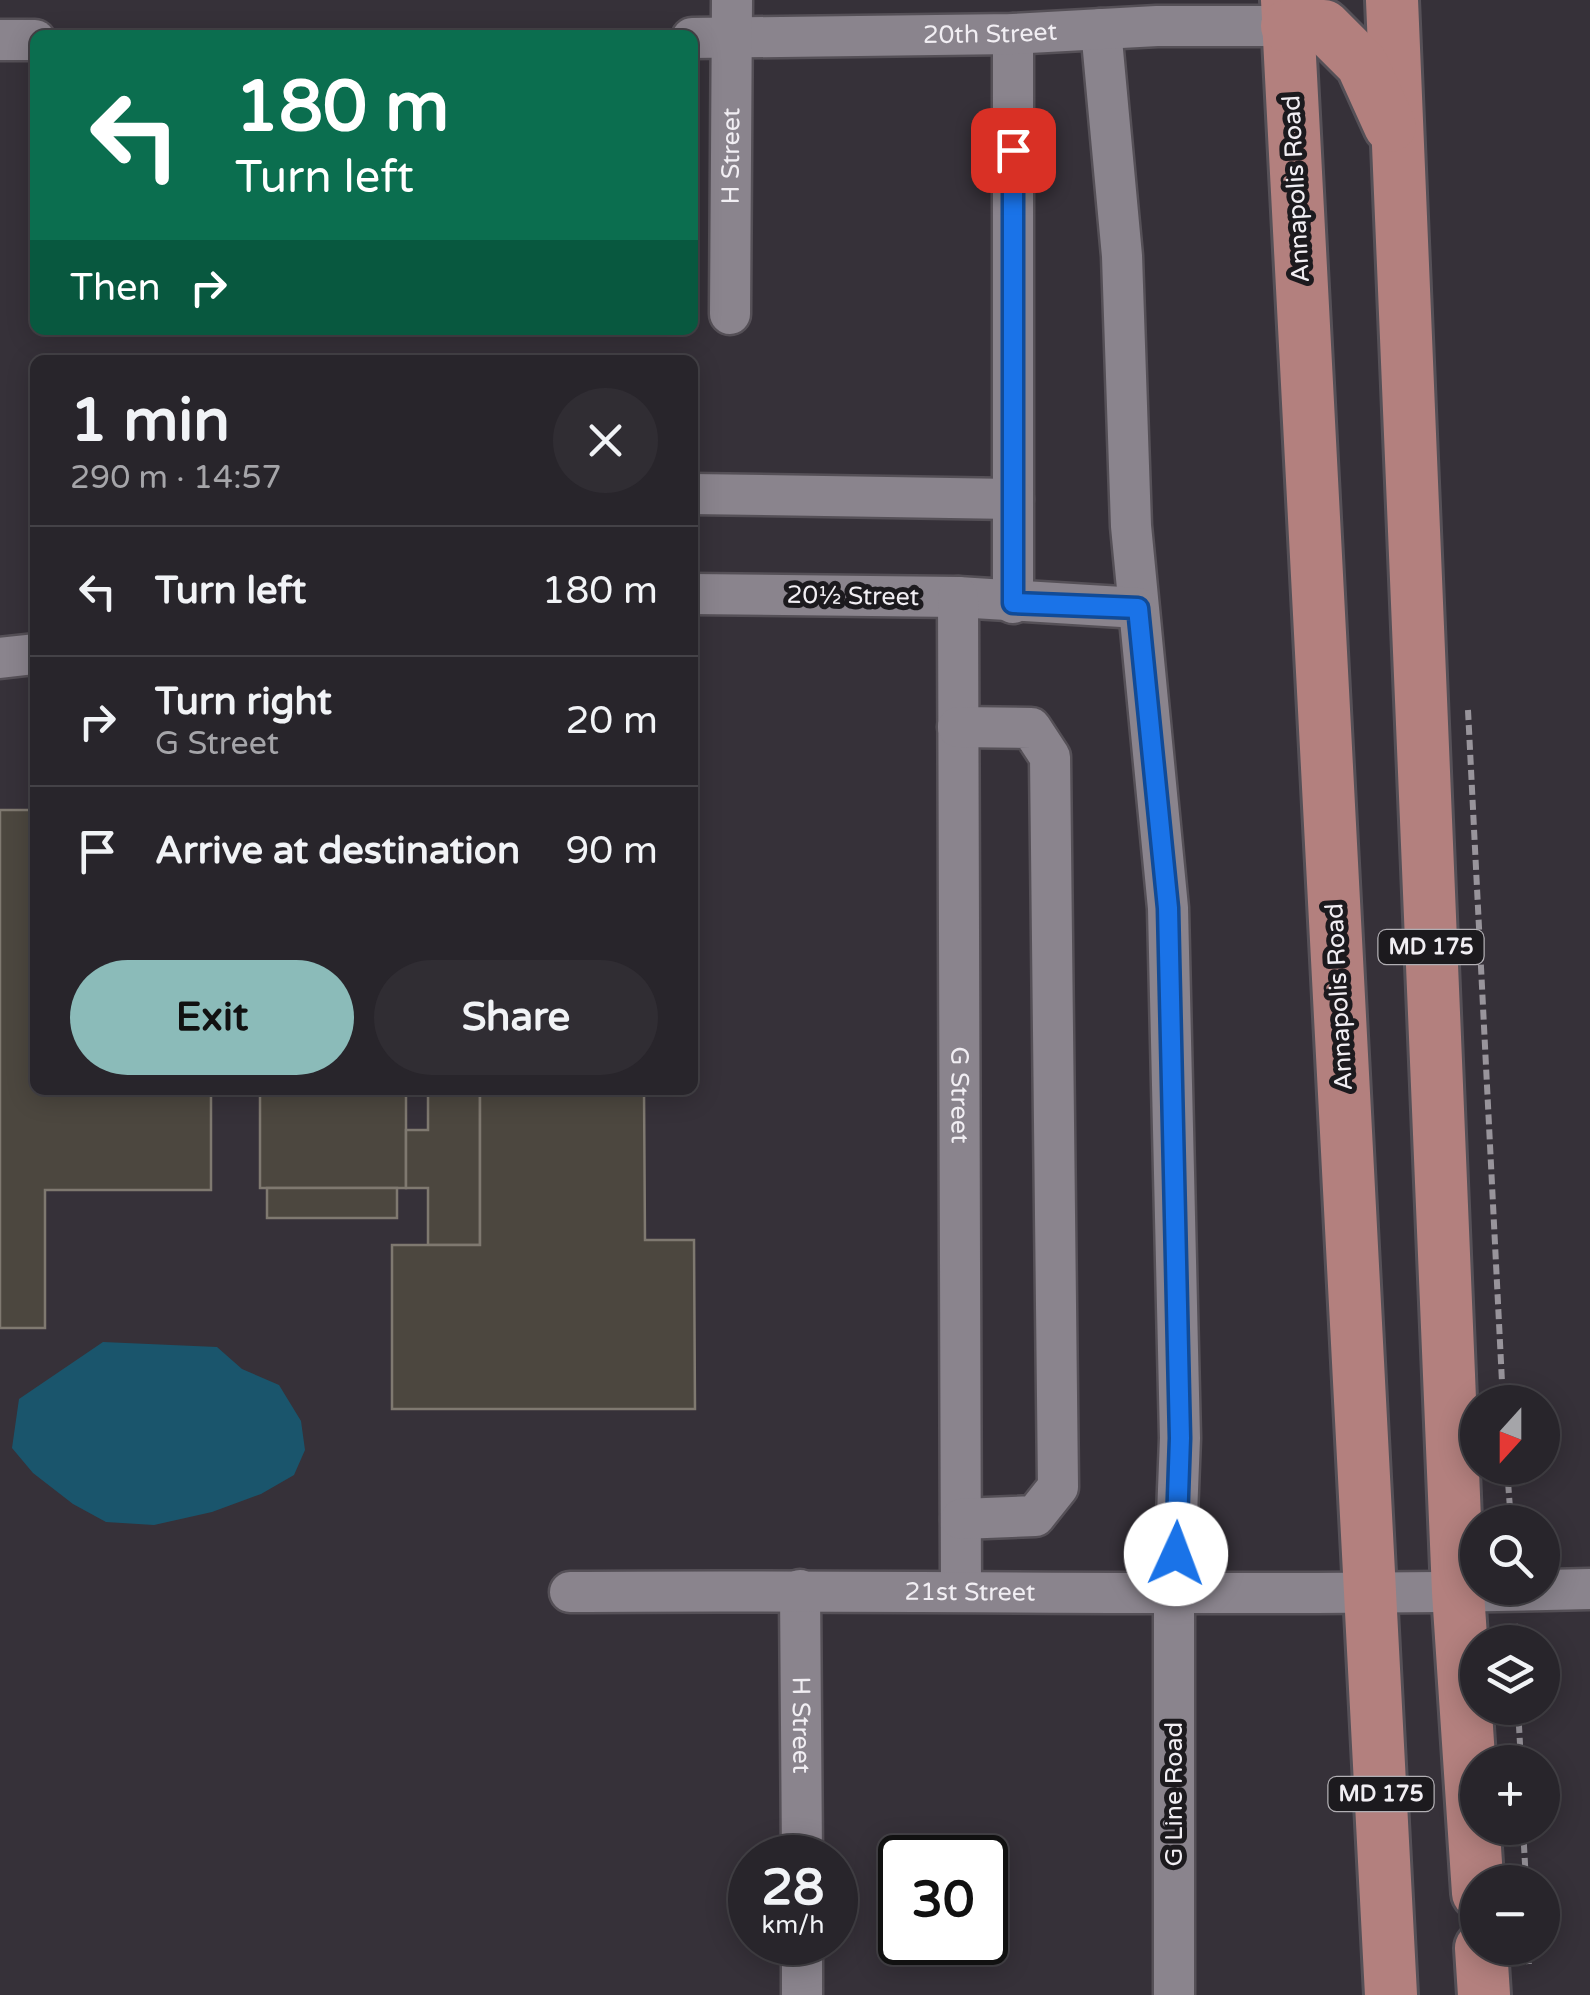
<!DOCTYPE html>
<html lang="en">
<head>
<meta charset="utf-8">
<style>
  :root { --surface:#28252b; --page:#302d33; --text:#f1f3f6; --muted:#a5a5a9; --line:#444247; --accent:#8bbbb9 }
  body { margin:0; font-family:"Varela Round",sans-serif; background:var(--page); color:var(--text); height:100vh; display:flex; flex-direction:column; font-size:38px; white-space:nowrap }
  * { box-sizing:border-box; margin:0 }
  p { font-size:32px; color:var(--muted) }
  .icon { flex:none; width:55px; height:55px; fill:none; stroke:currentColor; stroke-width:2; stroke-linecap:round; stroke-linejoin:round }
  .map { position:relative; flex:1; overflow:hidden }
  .details { position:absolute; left:30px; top:355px; width:668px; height:740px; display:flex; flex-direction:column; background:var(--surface); border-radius:15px; box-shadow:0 5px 25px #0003,0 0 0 2px var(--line) }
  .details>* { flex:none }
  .guide { position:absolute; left:30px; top:30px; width:668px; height:305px; border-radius:15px; box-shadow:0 5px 25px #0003,0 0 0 2px var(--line); background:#0b6e4f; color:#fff; overflow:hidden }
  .needle { width:65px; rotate:201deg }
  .tools { position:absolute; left:1460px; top:1385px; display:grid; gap:20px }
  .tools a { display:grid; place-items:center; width:100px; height:100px; border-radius:50%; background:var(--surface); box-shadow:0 5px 25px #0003,0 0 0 2px var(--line); font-size:50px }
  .speed { position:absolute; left:728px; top:1835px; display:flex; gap:20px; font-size:50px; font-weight:700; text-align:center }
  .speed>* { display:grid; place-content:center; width:130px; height:130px; border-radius:50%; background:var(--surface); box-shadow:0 5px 25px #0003,0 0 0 2px var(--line); line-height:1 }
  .speed small { font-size:25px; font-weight:400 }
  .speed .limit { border:5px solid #111; border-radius:15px; background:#fff; color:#111 }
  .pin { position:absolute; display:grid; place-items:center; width:85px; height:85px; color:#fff; margin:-42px; border-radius:20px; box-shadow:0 5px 15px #0006 }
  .me { position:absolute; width:110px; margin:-55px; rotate:2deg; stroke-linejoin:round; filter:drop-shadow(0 0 8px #0008) }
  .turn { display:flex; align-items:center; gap:35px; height:210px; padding:0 40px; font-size:45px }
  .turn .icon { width:130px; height:130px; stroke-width:2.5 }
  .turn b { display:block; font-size:70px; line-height:85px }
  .then { display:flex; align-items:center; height:95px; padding:0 40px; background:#0003; gap:20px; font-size:38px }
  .round { display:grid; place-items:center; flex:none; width:105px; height:105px; border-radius:52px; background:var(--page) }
  .summary { display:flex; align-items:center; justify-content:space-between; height:170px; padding:0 40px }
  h1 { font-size:60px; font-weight:800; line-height:75px }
  .action { display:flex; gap:20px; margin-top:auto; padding:20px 40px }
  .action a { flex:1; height:115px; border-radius:60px; background:var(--accent); color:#111; font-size:40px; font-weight:800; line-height:115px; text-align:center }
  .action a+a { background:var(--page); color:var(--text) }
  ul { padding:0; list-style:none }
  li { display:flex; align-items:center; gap:30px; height:130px; padding:0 40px; border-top:2px solid var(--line) }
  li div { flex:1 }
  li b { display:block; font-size:38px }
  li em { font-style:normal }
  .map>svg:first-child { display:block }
  .water { fill:#1a556c }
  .building { fill:#4c473f; stroke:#7f7970; stroke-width:2.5 }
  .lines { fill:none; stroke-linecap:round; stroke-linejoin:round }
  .minor-casing { stroke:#555057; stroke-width:45 }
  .major-casing { stroke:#555057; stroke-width:58 }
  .path { stroke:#98949b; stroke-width:6; stroke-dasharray:10 5; stroke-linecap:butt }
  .minor { stroke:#8a848d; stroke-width:40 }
  .major { stroke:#b3807e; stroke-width:52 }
  .route-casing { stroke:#114b97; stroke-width:25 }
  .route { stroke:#1a73e8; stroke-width:18 }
  .labels { text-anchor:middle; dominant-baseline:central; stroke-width:10; stroke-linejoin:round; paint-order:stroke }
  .shield { fill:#1c1a1e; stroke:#b1aeb3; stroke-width:2.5 }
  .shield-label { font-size:22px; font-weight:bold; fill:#f1eef3 }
  .street-label { font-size:25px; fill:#f1eef3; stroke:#1c1a1e }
</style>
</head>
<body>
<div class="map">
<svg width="1590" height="1995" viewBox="0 0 1590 1995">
  <rect width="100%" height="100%" fill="#363139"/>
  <path class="water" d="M103 1342 217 1347 242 1369 279 1385 301 1421 305 1450 294 1475 261 1494 212 1512 154 1525 106 1522 73 1504 33 1473 12 1448 19 1399Z"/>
  <g class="building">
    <path d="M0 810H35V1090H211V1190H45V1328H0Z"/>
    <rect x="260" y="1090" width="146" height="98"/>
    <path d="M428 1090H480V1245H428V1188H406V1130H428Z"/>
    <path d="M480 1090H644L645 1240H694L695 1409H392V1245H480Z"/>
    <rect x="267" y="1188" width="130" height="30"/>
  </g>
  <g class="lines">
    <g class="minor-casing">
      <g id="minor">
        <path d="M1101 29 1122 256 1131 526 1168 908 1180 1438 1174 1593V1995"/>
        <path d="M1013 34V603"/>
        <path id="s1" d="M692 38 1013 34 1157 26H1287"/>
        <path d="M0 40H35"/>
        <path id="s2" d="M730 314 732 0"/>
        <path d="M692 494 1013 499"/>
        <path d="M692 594 958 597 1138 608"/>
        <path id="s3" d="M958 597 961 1591"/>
        <path d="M0 658 35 654"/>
        <path d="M958 727 1031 728 1050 757 1058 1487 1035 1516 961 1519"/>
        <path id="s4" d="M800 1590 802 1858"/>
        <path id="s5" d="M570 1592C910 1589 1250 1598 1590 1589"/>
        <path d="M802 1942V1995"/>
      </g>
    </g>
    <g class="major-casing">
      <g id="major">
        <path d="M1287 0 1391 1995"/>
        <path d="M1392 0 1458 1592 1478 1893"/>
        <path d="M1287 26H1324L1362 64 1390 126"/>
        <path d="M1481 1948 1484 1995"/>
      </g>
    </g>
    <g class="path">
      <path d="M1468 710 1503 1402"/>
      <path d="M1507 1468 1511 1522"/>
      <path d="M1515 1624 1516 1642"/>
      <path d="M1518 1708 1521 1762"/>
      <path d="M1523 1828 1526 1882"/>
      <path d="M1528 1948 1529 1964"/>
    </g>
    <use href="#minor" class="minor"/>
    <use href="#major" class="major"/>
  </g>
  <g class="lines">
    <g class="route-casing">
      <path id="route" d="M1013 150V603L1138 608 1168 908 1180 1438 1176 1554"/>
    </g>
    <use href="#route" class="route"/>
  </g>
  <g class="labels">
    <g class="shield">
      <rect x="1378.5" y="930" width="105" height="34" rx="8"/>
      <rect x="1328.5" y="1777" width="105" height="34" rx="8"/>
    </g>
    <g class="shield-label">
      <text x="1431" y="947">MD 175</text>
      <text x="1381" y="1794">MD 175</text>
    </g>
    <g class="street-label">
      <text stroke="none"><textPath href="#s1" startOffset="298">20th Street</textPath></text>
      <text stroke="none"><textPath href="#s2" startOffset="158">H Street</textPath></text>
      <text transform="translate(1296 189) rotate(-93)">Annapolis Road</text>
      <text transform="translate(853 596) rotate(1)">20½ Street</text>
      <text transform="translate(1339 997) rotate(-93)">Annapolis Road</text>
      <text stroke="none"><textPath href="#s3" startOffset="498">G Street</textPath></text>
      <text stroke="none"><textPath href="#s5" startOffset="400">21st Street</textPath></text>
      <text stroke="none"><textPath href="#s4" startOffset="135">H Street</textPath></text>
      <text transform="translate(1174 1794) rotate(-90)">G Line Road</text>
    </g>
  </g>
</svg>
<div class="tools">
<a><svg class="needle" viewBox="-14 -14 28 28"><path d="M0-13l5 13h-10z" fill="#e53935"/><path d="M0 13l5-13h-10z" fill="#a5a5a9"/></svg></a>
<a><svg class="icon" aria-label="search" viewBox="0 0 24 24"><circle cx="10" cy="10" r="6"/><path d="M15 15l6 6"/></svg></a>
<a><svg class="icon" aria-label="layers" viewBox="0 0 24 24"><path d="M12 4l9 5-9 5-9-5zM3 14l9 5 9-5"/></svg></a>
<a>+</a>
<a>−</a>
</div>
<div class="speed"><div>28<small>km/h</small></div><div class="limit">30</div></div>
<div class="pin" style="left:1013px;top:150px;background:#d93025"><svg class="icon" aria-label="arrive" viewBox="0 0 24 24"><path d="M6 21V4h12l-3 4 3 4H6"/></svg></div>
<svg class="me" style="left:1176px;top:1554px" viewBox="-20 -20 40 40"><circle r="19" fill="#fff"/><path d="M0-13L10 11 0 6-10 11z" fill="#1a73e8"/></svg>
<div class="guide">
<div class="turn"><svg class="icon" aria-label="left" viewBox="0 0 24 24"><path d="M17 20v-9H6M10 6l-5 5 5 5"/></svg><div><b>180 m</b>Turn left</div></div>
<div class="then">Then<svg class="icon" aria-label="right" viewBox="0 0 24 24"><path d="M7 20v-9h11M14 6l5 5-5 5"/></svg></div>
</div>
<section class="details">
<div class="summary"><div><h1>1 min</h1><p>290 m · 14:57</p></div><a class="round"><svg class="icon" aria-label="close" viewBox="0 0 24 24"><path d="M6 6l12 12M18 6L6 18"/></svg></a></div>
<ul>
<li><svg class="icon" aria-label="left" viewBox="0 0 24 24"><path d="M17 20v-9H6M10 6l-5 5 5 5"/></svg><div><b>Turn left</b></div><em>180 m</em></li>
<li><svg class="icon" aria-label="right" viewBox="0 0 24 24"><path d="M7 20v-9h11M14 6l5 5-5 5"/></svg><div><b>Turn right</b><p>G Street</p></div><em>20 m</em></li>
<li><svg class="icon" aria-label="arrive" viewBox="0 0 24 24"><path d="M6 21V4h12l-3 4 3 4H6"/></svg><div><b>Arrive at destination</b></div><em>90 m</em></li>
</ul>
<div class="action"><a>Exit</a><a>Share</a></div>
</section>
</div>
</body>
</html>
